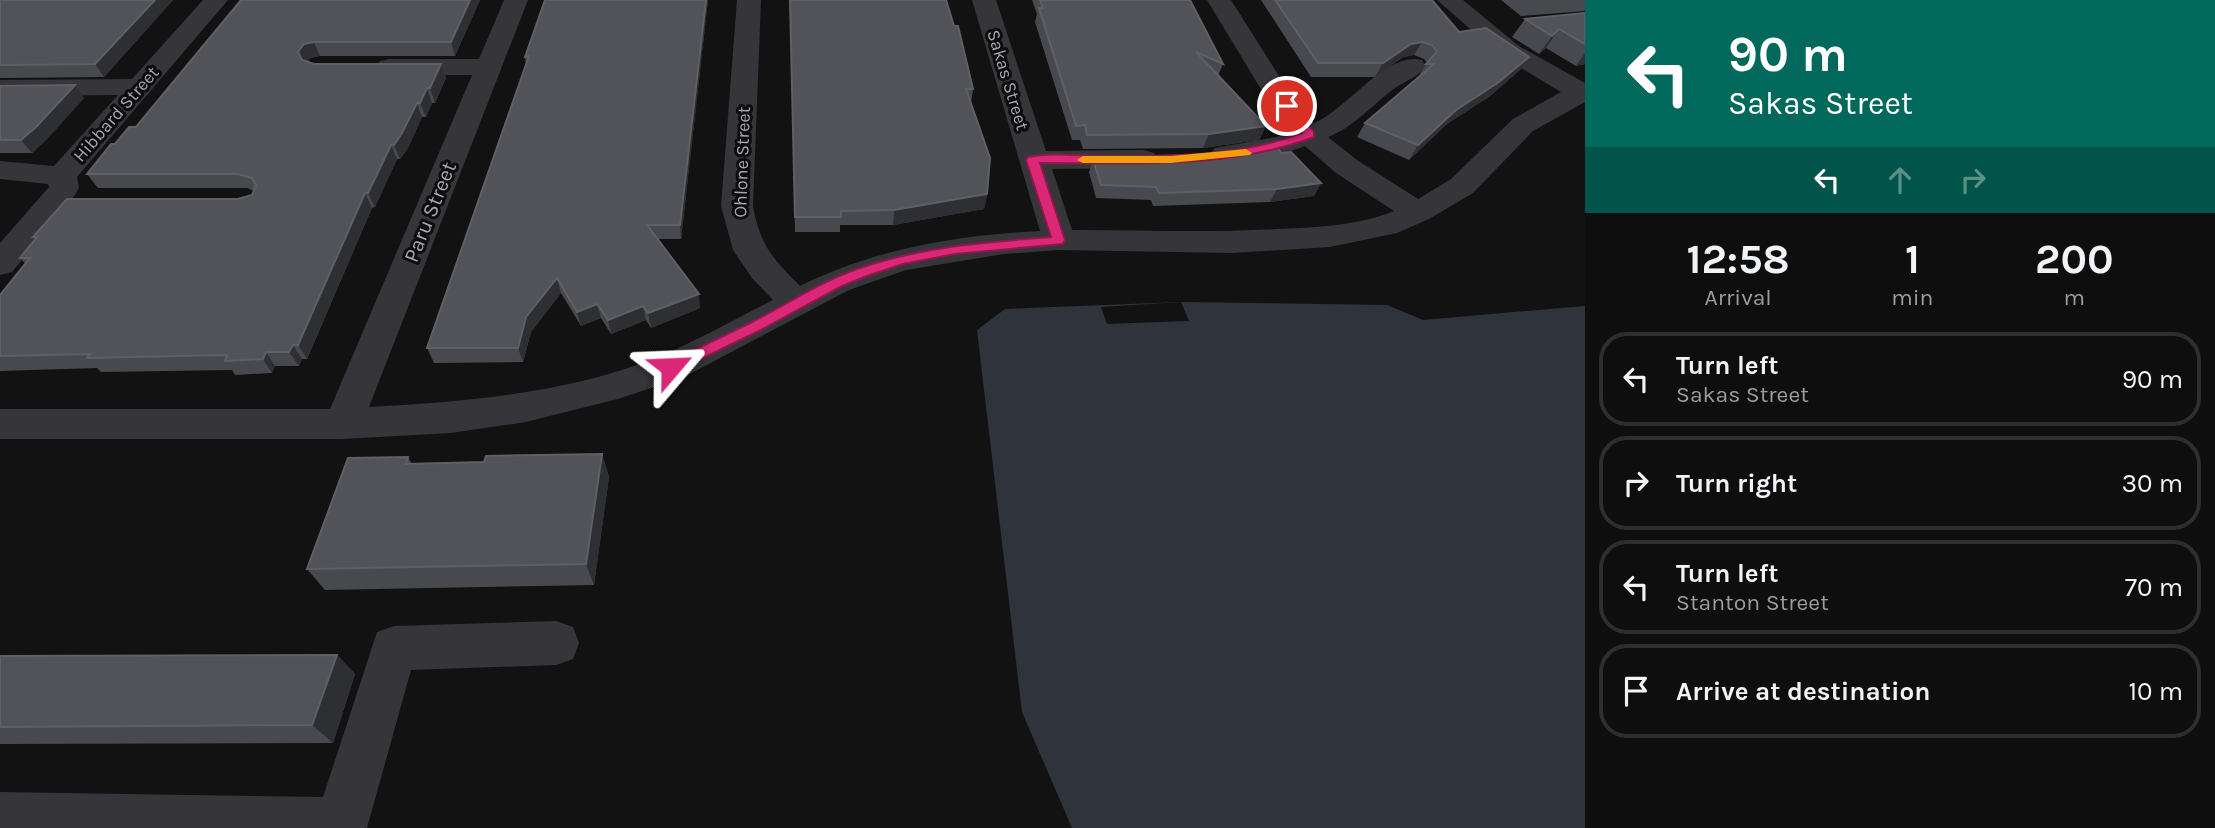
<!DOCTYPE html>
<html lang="en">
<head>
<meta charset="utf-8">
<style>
  :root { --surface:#0e0e0e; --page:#1c1c1c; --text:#f1f3f6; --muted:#9b9c9e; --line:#2e2e2e }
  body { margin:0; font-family:Karla,sans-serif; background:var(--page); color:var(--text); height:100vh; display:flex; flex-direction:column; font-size:26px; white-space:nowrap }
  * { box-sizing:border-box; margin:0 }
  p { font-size:23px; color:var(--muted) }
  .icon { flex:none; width:38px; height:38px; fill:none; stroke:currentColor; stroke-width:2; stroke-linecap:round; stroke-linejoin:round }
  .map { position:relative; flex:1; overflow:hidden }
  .drawer { display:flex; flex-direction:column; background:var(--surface); width:630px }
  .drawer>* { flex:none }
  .top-card { background:#00695c; color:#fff; overflow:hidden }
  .pin { position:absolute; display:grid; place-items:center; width:60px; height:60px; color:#fff; margin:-30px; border:4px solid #fff; border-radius:50%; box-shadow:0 2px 7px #0007 }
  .me { position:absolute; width:77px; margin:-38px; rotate:64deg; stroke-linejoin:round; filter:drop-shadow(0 0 5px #0008) }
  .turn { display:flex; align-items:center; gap:24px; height:147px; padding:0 28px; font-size:32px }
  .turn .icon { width:91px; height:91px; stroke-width:2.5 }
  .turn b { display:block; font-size:49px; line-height:60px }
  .lanes { display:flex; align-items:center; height:66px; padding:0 28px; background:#0003; justify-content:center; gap:35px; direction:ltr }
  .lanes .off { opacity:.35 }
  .eta { display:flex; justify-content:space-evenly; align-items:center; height:119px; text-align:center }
  .eta b { font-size:42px; font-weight:700; line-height:49px }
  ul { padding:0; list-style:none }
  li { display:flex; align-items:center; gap:21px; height:94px; margin:0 14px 10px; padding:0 14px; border:4px solid var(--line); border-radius:28px }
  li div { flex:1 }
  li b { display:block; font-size:26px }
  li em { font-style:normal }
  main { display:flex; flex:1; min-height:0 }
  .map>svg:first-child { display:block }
  .water { fill:#2f343c }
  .pier { fill:#121213 }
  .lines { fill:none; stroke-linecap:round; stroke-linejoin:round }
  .minor { fill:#35353a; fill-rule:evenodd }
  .wall { fill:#48494e }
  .shaded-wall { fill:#2e2f32 }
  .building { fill:#525358; stroke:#5f6066; stroke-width:2 }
  .route { fill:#db2777; stroke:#8e194d; stroke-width:2 }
  .slow { fill:#f59e0b }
  .labels { text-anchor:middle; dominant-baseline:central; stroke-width:6; stroke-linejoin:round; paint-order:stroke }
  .far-street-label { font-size:18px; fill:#a5a7b2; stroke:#0d0d0e }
  .street-label { font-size:21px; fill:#a5a7b2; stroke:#0d0d0e }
</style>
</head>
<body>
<main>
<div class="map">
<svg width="1585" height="828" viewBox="0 0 1585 828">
  <rect width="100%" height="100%" fill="#121213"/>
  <path class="water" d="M1181 302 1387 305 1423 320 1585 306V828H1072L1022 712 977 330 1005 309Z"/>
  <path class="pier" d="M1181 302 1189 321 1107 324 1101 307Z"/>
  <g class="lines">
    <g class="minor">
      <path d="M203 0H228L77 177 79 188 75 195 12 272 0 275V243L49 187 48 184 0 179V161L54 166 118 95 0 96V80L132 79Z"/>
      <path d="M504 0H528L369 407C462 402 571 393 658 357 697 341 735 319 773 300L752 278 733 250 721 206 737 0H761L753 206C760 245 773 259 800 286 874 249 958 235 1040 231L972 0H996L1046 151 1144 150 1154 153 1159 159 1154 165 1144 168 1052 169 1072 230C1140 230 1209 233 1277 229 1317 227 1357 226 1394 211L1336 173 1305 146C1282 155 1238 166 1215 160L1210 154 1215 148 1276 137 1292 131 1259 86 1207 0H1231L1284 84 1314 123C1347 110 1386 51 1422 60L1426 66C1419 77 1405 81 1395 88 1373 104 1354 127 1328 137L1357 160 1418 199 1451 179 1513 119 1561 92 1501 56 1437 0H1463L1519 46 1585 83V102L1533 131 1473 193 1429 219 1397 233 1330 247 1232 253 1059 250 1004 254 906 270 849 290 684 377 618 399 526 422 451 433 343 439H0V409H330L472 75H389L380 73 376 67 380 61 389 59H479Z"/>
      <path d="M556 621 573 627 579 643 573 659 556 665 411 670 367 828H0V792L323 797 377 632 394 626Z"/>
    </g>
  </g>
  <g class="wall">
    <path d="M0 0H173L104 77 0 78Z"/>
    <path d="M241 0H480L455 56H320L310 58 308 62 314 64H441L446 78 435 103H432L426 117H422L408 148 400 159H397L375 207 372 208 307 359H302L299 366H275L272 373 235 375 232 370 101 372 97 368 0 371V295L26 264 20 258 35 239 33 237 238 199 252 195 254 191 247 188H98L87 174 115 144 136 127Z"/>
    <path d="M708 0 681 239H658L700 308 651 328 646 320 611 334 601 318 581 326 561 293 531 332 523 362 434 363 427 348 526 64 525 57Z"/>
    <path d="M790 0 973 89 971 103 987 194 984 209 893 225H840V232H795Z"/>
    <path d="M1032 0H1190L1223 64 1218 76 1266 126 1259 140 1203 148 1083 149 1080 140H1072L1035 22 1037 14Z"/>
    <path d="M1261 0H1432L1459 32 1529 57 1520 70 1490 96 1447 124 1409 160 1357 137 1365 123 1418 77 1427 63 1424 59 1414 55 1403 57 1375 77H1311Z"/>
    <path d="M1501 0H1585V11L1521 16Z"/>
    <path d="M1585 13V64L1576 66 1546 48 1539 54 1512 37 1525 19Z"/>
    <path d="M0 86 84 98 46 140 32 153H0Z"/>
    <path d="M1281 153 1321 183 1314 196 1270 202 1153 206 1151 200 1096 198 1089 172 1093 159Z"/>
    <path d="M602 454 609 477 594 585 325 590 307 569 408 457 412 464 484 462Z"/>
    <path d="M337 655 355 674 333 743 0 744V656Z"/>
  </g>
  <g class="shaded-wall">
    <path d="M155 0H173L104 77 95 64Z"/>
    <path d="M470 0H480L455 56 451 42Z"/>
    <path d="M706 0H708L681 239 680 225Z"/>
    <path d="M1559 29 1546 48 1539 54 1552 36Z"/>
    <path d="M314 42 320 56 310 58 305 66 298 52 304 44Z"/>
    <path d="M1422 42 1414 55 1403 57 1375 77 1383 63 1411 44Z"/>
    <path d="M1585 53V64L1576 66Z"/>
    <path d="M1529 57 1520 70 1490 96 1447 124 1409 160 1418 145 1456 110Z"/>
    <path d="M441 64 446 78 435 103 430 88Z"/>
    <path d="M75 85 84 98 46 140 32 153 21 140Z"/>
    <path d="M427 88 432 103 426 117 420 103Z"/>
    <path d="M417 103 422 117 408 148 400 159 394 145Z"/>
    <path d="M1266 126 1259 140 1203 148 1209 134Z"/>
    <path d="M391 145 397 159 375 207 368 193Z"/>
    <path d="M1321 183 1314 196 1270 202 1277 189Z"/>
    <path d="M365 193 372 208 307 359 298 345Z"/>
    <path d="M987 194 984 209 893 225 894 210Z"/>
    <path d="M557 278 561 293 531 332 523 362 518 348 526 317Z"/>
    <path d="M699 294 700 308 651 328 648 313Z"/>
    <path d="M597 304 601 318 581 326 577 312Z"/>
    <path d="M643 306 646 320 611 334 608 320Z"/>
    <path d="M293 345 302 359 299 366 289 352Z"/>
    <path d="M266 352 275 366 272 373 263 359Z"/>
    <path d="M602 454 609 477 594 585 586 564Z"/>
    <path d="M337 655 355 674 333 743 312 725Z"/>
  </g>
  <g class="building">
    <path d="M0 0H155L95 64 0 65Z"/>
    <path d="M241 0H470L451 42H314L304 44 298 52 302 60 314 64H441L430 88H427L420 103H417L402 133 394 145H391L368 193H365L298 345H293L289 352H266L263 359 225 361 227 355 87 358 90 354 0 356V295L30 258H20L37 237H33L67 199H238L252 195 256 185 252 178 238 174H87L111 144H115L129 127H136Z"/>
    <path d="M545 0H706L680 225H647L699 294 648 313 643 306 608 320 597 304 577 312 557 278 526 317 518 348H427L529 56 525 57Z"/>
    <path d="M790 0H946L954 26H958L973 89H966L990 158 987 194 894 210 841 211V217H795Z"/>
    <path d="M1040 0H1190L1223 64 1196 52 1266 126 1209 134 1087 135 1085 125 1076 126 1039 8H1043Z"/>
    <path d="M1275 0H1432L1459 32 1486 28 1529 57 1499 82 1456 110 1418 145 1365 123 1434 64H1426L1437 52 1432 45 1422 42 1411 44 1383 63H1318Z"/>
    <path d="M1585 13V44L1559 29 1552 36 1525 19Z"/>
    <path d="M75 85 36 127 21 140H0V86Z"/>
    <path d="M1276 145 1281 153 1291 152 1321 183 1277 189 1159 193 1156 187 1101 185 1093 159 1185 157Z"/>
    <path d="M602 454 586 564 307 569 348 458 408 457 406 464 484 462 486 456Z"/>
    <path d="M337 655 312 725 0 727V656Z"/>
  </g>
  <path class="route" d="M1287 102 1291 103 1314 132V137C1227 170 1131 163 1040 163L1065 240 1063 244 955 254 903 264 867 276 842 286 761 330 676 371 671 373 663 367 666 363C694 350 724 336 752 322 787 304 820 282 857 269 920 247 985 242 1051 237L1026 160 1028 157C1052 152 1080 156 1104 156 1170 156 1239 157 1302 133L1281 106Z"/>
  <path class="slow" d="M1246 149 1252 153 1250 155 1171 163H1083L1077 160 1083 156H1171Z"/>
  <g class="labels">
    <g class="far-street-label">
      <text transform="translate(1008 80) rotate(73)">Sakas Street</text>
      <text transform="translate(116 114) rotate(-49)">Hibbard Street</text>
      <text transform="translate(742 162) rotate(-88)">Ohlone Street</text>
    </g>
    <g class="street-label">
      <text transform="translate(430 212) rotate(-68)">Paru Street</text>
    </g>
  </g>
</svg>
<div class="pin" style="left:1287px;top:106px;background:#d93025"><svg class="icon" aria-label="arrive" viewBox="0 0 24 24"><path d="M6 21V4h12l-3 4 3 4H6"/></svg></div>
<svg class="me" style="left:671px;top:367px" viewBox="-20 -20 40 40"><path d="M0-17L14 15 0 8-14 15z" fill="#db2777" stroke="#fff" stroke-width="4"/></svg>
</div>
<section class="drawer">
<div class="top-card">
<div class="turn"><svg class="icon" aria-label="left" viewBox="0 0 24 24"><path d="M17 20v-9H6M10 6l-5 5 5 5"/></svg><div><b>90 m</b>Sakas Street</div></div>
<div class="lanes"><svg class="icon" aria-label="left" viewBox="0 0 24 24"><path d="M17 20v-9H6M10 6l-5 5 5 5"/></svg><svg class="icon off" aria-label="ahead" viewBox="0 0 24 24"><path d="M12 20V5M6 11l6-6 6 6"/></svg><svg class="icon off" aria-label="right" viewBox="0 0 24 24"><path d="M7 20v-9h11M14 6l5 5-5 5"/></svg></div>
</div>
<div class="eta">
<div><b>12:58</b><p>Arrival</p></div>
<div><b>1</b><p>min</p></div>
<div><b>200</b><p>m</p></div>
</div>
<ul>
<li><svg class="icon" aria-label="left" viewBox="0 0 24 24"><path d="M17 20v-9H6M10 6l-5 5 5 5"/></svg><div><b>Turn left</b><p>Sakas Street</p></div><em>90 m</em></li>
<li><svg class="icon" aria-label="right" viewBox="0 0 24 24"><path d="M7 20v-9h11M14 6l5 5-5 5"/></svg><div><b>Turn right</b></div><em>30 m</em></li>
<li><svg class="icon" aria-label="left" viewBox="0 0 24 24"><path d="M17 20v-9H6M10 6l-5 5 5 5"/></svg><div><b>Turn left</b><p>Stanton Street</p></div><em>70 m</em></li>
<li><svg class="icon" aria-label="arrive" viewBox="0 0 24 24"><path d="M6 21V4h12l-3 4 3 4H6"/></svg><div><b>Arrive at destination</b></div><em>10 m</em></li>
</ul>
</section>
</main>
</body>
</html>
